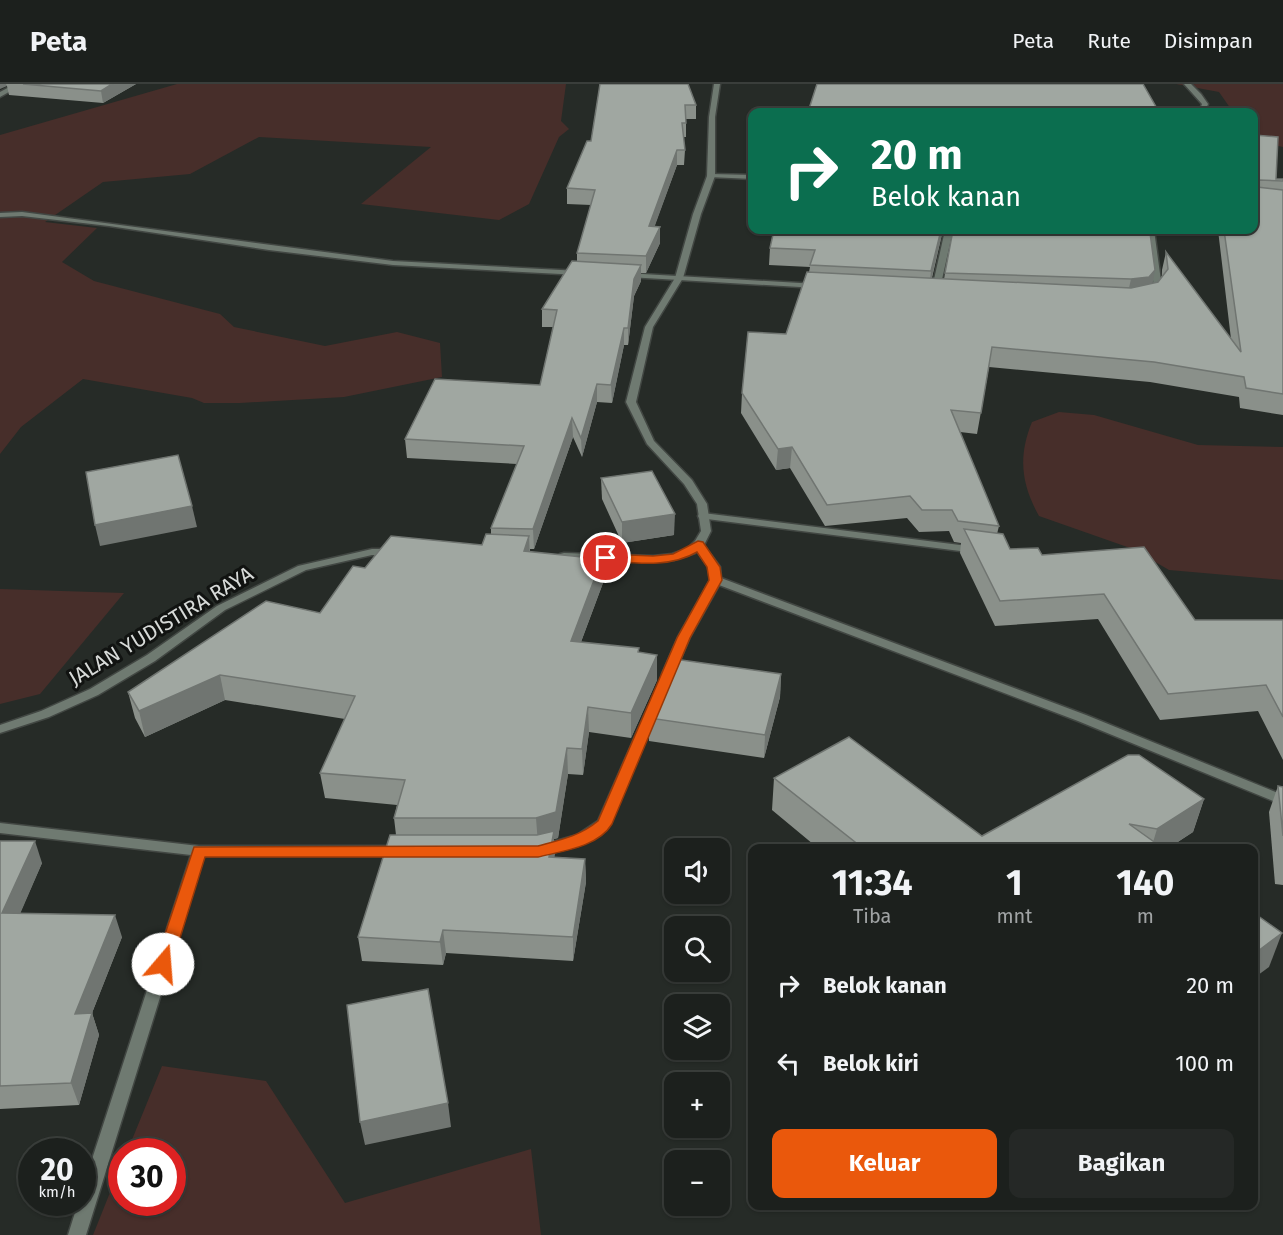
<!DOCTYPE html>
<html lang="id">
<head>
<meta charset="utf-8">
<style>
  :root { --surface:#1c201d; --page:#252826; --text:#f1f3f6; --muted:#a0a3a4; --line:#3a3e3b; --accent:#ea580c }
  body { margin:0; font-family:"Fira Sans",sans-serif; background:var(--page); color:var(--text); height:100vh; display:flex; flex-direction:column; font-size:22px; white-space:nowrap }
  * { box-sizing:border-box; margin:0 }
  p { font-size:20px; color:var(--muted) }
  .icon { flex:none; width:33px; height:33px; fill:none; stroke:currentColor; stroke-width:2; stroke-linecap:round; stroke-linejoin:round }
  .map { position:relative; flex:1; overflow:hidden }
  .sheet { position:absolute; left:748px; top:760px; width:510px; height:366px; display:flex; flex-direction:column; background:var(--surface); border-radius:12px; box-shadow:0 2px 4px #0004,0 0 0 2px var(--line) }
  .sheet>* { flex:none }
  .top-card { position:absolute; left:748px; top:24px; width:510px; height:126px; border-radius:12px; box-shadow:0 2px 4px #0004,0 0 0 2px var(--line); background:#0b6e4f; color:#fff; overflow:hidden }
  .fabs { position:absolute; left:664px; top:754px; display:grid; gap:12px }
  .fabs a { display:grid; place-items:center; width:66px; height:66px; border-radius:12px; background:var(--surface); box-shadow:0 2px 4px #0004,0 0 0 2px var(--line); font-size:30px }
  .speed { position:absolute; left:18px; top:1054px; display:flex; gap:12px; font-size:30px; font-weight:700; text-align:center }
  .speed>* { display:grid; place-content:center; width:78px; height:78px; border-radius:50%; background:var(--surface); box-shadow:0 2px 4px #0004,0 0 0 2px var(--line); line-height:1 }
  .speed small { font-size:15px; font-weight:400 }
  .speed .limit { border:9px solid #d22; background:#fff; color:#111 }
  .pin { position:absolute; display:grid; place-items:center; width:51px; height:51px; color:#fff; margin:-26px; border:3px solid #fff; border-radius:50%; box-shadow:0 2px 6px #0007 }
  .me { position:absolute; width:66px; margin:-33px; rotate:18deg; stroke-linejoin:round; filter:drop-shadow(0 0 4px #0008) }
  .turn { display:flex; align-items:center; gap:21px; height:126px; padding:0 24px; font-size:27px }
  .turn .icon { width:78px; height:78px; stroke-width:2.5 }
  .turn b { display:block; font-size:42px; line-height:51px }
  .eta { display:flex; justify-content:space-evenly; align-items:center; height:102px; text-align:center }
  .eta b { font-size:36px; font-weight:700; line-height:42px }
  .cta { display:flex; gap:12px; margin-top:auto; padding:12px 24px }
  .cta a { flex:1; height:69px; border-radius:12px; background:var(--accent); color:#fff; font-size:24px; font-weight:700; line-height:69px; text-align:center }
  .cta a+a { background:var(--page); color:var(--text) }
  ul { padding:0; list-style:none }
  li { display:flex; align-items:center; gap:18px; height:78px; padding:0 24px }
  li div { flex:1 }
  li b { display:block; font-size:22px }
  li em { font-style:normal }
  header { display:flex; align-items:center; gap:36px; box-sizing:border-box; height:84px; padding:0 30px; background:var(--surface); border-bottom:2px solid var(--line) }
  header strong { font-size:28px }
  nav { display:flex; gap:33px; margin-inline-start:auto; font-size:21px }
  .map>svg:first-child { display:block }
  .green { fill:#472e2a }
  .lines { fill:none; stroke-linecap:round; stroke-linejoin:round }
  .minor-casing { stroke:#424743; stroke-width:3 }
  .tertiary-casing { stroke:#424743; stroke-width:3 }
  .minor { fill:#6f7a71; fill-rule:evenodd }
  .tertiary { fill:#6f7a71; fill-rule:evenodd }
  .wall { fill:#8a908a }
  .shaded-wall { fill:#707571 }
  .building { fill:#a0a7a1; stroke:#707571; stroke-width:1.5 }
  .route { fill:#ea580c; stroke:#983908; stroke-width:1.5 }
  .labels { text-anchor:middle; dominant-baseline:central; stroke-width:6; stroke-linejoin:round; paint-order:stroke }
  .street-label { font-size:21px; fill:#d7dad8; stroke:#111311 }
</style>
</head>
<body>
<header>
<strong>Peta</strong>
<nav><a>Peta</a><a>Rute</a><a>Disimpan</a></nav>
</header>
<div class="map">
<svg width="1283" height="1151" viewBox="0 0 1283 1151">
  <rect width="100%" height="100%" fill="#262b27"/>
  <g class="green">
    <path d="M177 0H566L561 37 569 45 559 53 529 120 499 136 361 120 431 63 259 53 190 90 103 98 45 138 97 144 62 178 94 197 220 230 234 243 325 262 397 248 440 259 442 293 344 313 240 319H204L192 314 83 295 21 343 0 370V51Z"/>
    <path d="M1176 0H1283V63L1254 57V28H1233L1219 8Z"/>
    <path d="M1059 328 1094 331 1198 361 1283 363V496L1169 486 1133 465 1039 432C1021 400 1018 372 1032 338Z"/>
    <path d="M0 505 124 509 40 610 0 620Z"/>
    <path d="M162 982 266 997 345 1119 531 1065 541 1151H93L121 1081 122 1119H172V1068H127Z"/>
  </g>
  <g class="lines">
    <g class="minor-casing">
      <g id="minor">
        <path d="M15 0H23L0 13V8Z"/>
        <path d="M1184 0H1191L1201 10 1208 20 1205 28H1199L1202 20Z"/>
        <path d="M711 90 753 91V95L709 93 707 92Z"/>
        <path d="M22 128 393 177 580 187 584 189 580 191 393 181 269 166 109 142 22 132 0 133V129Z"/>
        <path d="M945 146H953L939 209 935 211 931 209Z"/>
        <path d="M1147 146H1154L1162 204 1156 213H1153L1149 211 1154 204Z"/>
        <path d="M625 189 817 200 821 202 817 204 628 193 624 191Z"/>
        <path d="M703 429 976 463 981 466 976 469 699 434 698 432 699 430Z"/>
        <path d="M698 458 702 459 720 483 721 494 1086 631 1283 711V721L1078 637 719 501 690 553 674 590 672 593H664L662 590 678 553 710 496 708 483 693 461Z"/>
        <path d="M654 619 660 623 609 743C588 760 565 766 540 772L535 771 533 767 535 763 577 751 598 737 648 623Z"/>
        <path d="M0 739 199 762H399L404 763 406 767 404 771 399 772H204L86 1151H68L78 1119H82V1106L191 771 0 749Z"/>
      </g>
    </g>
    <g class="tertiary-casing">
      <g id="tertiary">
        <path d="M714 0H720L715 33V92L701 130 683 194 653 243 636 318 654 357 692 396 707 420 711 447 704 461 695 469 674 476 653 478 560 474 559 472 560 470 564 469 653 472 672 470 687 465 695 457 701 447 697 420 684 400 647 360 626 318 645 243 675 194 693 130 707 92 709 33Z"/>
        <path d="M372 465H394L399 468 394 471H372L306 486 225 526 155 577 98 611 49 633 0 649V641L41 627 90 605 147 571 217 522 298 482Z"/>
      </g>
    </g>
    <use href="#minor" class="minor"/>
    <use href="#tertiary" class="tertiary"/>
  </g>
  <g class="wall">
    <path d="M0 0H136L103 19 9 11 7 2Z"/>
    <path d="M600 0 696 21V35H686V53H683L685 66 684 81H677L654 143 660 159 646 189H641V197L634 212 628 261H624L612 319 597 318 582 373 573 353 534 465H530V467L603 499 581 558 639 568 657 596 631 654 589 648 583 691 568 690 558 754 554 755V773L585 775 586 798 573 877 446 869 443 881 362 877 358 853 396 751 394 734 397 721 325 714 320 689 345 635 225 616 145 653 135 634 128 608 320 529 365 484 482 461 491 450V444L517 380 407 374 405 355 540 301 553 243H542V225L577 177V169L591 121 567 120V104L591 57Z"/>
    <path d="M817 0 1159 28H808Z"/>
    <path d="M1254 51 1276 95H1283V331L1240 324 1239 313 1150 298 989 283 977 350 960 348 999 442 997 450 1010 465 1042 471 1195 536H1283V676L1258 627 1160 636 1098 535 995 542 960 469 961 459 954 458 949 447 919 448 907 434 825 442 790 384 776 386 741 329 742 309 786 250 809 188 810 183 769 181 770 164 943 146 932 194 944 195 953 146 1153 199 1158 198 1162 192V186L1166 168 1231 255 1218 146H1254Z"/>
    <path d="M601 394 674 451 622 459 602 415Z"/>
    <path d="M781 590 780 613 764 674 649 657V634Z"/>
    <path d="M774 694 982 752 1204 715 1193 748 1167 765H819L772 726Z"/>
    <path d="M1278 702 1283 703V801L1275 800 1269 728Z"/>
    <path d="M0 757 42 779 20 829 122 853 92 929 99 951 79 1021 0 1025Z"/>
  </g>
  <g class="shaded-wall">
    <path d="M0 0H6L7 2 0 5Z"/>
    <path d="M112 0H136L103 19 101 7Z"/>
    <path d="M677 66V81L649 158V142Z"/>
    <path d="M660 143V159L646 189V172Z"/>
    <path d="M941 146H943L929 205 931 187Z"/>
    <path d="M641 181V197L634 212 628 261V244L634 195Z"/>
    <path d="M1155 186 1152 203 1127 213 1131 195Z"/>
    <path d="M624 244V261L612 319 611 301Z"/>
    <path d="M597 300V318L582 373 581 354Z"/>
    <path d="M572 334 573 353 534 465 533 445Z"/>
    <path d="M792 363 790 384 776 386 778 365Z"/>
    <path d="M192 422 197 443 100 462 95 441Z"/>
    <path d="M675 430 674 451 622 459V438Z"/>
    <path d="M529 452 530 476 524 467Z"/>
    <path d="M602 475 603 499 572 582 571 557Z"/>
    <path d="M657 571V596L631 654V629Z"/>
    <path d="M781 590 780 613 764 674 765 651Z"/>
    <path d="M220 591 225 616 145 653 139 627Z"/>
    <path d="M588 623 589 648 583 691 582 665Z"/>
    <path d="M567 664 568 690 558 754 554 755 555 770 551 797 538 760 536 734Z"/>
    <path d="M1204 715 1193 748 1167 765H1151L1157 745Z"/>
    <path d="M35 757 42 779 11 851 2 829Z"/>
    <path d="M585 775 586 798 573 877V853Z"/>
    <path d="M115 831 122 853 92 929 99 951 79 1021 71 999 75 930Z"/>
    <path d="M443 846 446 869 443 881 440 858Z"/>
    <path d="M1282 849 1269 883 1254 894V870Z"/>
    <path d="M448 1019 451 1043 365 1061 360 1038Z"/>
  </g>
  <g class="building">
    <path d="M23 0H112L101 7Z"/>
    <path d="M600 0H688L696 21H685L686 39H682L685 66H677L649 142 660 143 646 172 577 169 595 106 567 104 587 57H591Z"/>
    <path d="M817 0H1143L1159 28 1075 24 1076 28H808Z"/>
    <path d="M1254 51 1278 53 1276 95H1283V97L1259 96 1256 98 1257 103 1283 106V310L1246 304 1244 293 1154 278 992 263 981 329 951 326 999 442 958 437 952 426H922L910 412 827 421 792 363 778 365 742 309 748 248 786 250 807 188 1131 204 1158 198 1168 185 1166 168 1241 268 1224 146H1254Z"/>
    <path d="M774 146H941L931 187 810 181 815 166 770 164Z"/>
    <path d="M953 146H1147L1150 149 1155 186 1149 193 1131 195 945 189Z"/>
    <path d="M572 177 641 181 634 195 628 244H624L611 301 597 300 581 354 572 334 533 445 491 444 524 362 405 355 435 295 540 301 557 226 542 225Z"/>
    <path d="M178 371 192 422 95 441 86 388Z"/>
    <path d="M652 387 675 430 622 438 601 394Z"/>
    <path d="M964 445 1003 450 1010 465 1038 464 1042 471 1144 463 1195 536H1283V633L1266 601 1168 610 1104 510 1000 517Z"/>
    <path d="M486 450 529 452 524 467 602 475 571 557 639 564 638 568 657 571 631 629 588 623 582 665 567 664 556 728 536 734H394L405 696 320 689 355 612 220 591 139 627 128 608 266 517 320 529 353 482 365 484 391 452 482 461Z"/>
    <path d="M674 575 781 590 765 651 649 634Z"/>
    <path d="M849 653 982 752 1128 671H1139L1204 715 1157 745 1129 740 1164 765H864L774 694Z"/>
    <path d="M1278 702 1283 703V752Z"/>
    <path d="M554 747 549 773 585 775 573 853 443 846 440 858 358 853 390 751H537Z"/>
    <path d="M0 757H35L2 829 115 831 75 930 92 929 71 999 0 1002Z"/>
    <path d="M1254 829 1282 849 1254 870Z"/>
    <path d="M428 905 448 1019 360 1038 347 921Z"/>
  </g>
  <path class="route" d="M698 457 703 458 720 483 722 496 690 554 612 740C598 763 563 767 538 773H205L172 880 169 885 163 887 157 885 155 880 194 763 538 762C560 756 580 752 598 737L677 554 709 496 707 483 697 468C670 484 636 479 606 477L600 474 606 470 653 472 673 470Z"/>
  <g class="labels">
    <g class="street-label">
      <text transform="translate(161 542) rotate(-31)">JALAN YUDISTIRA RAYA</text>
    </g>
  </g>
</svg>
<div class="fabs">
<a><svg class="icon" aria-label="sound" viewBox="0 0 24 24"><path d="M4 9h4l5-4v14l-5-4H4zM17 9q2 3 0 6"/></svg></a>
<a><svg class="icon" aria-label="search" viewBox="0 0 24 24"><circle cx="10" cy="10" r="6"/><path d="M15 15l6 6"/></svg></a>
<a><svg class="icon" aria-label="layers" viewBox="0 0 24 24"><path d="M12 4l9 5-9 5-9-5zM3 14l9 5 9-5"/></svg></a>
<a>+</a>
<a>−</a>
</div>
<div class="speed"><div>20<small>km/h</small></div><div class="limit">30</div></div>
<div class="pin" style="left:606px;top:474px;background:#d93025"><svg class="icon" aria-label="arrive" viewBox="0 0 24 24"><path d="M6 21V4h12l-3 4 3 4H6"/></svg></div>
<svg class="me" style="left:163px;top:880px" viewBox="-20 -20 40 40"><circle r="19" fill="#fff"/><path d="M0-13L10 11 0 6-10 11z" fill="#ea580c"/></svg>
<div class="top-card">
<div class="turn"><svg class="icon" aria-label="right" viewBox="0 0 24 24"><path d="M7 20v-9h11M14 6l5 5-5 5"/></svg><div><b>20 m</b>Belok kanan</div></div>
</div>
<section class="sheet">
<div class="eta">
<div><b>11:34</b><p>Tiba</p></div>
<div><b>1</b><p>mnt</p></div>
<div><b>140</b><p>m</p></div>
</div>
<ul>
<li><svg class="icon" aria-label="right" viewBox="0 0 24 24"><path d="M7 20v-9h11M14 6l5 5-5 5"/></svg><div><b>Belok kanan</b></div><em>20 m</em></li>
<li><svg class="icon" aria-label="left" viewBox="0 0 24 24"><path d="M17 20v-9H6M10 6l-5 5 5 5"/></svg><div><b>Belok kiri</b></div><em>100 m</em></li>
</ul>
<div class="cta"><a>Keluar</a><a>Bagikan</a></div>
</section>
</div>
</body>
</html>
